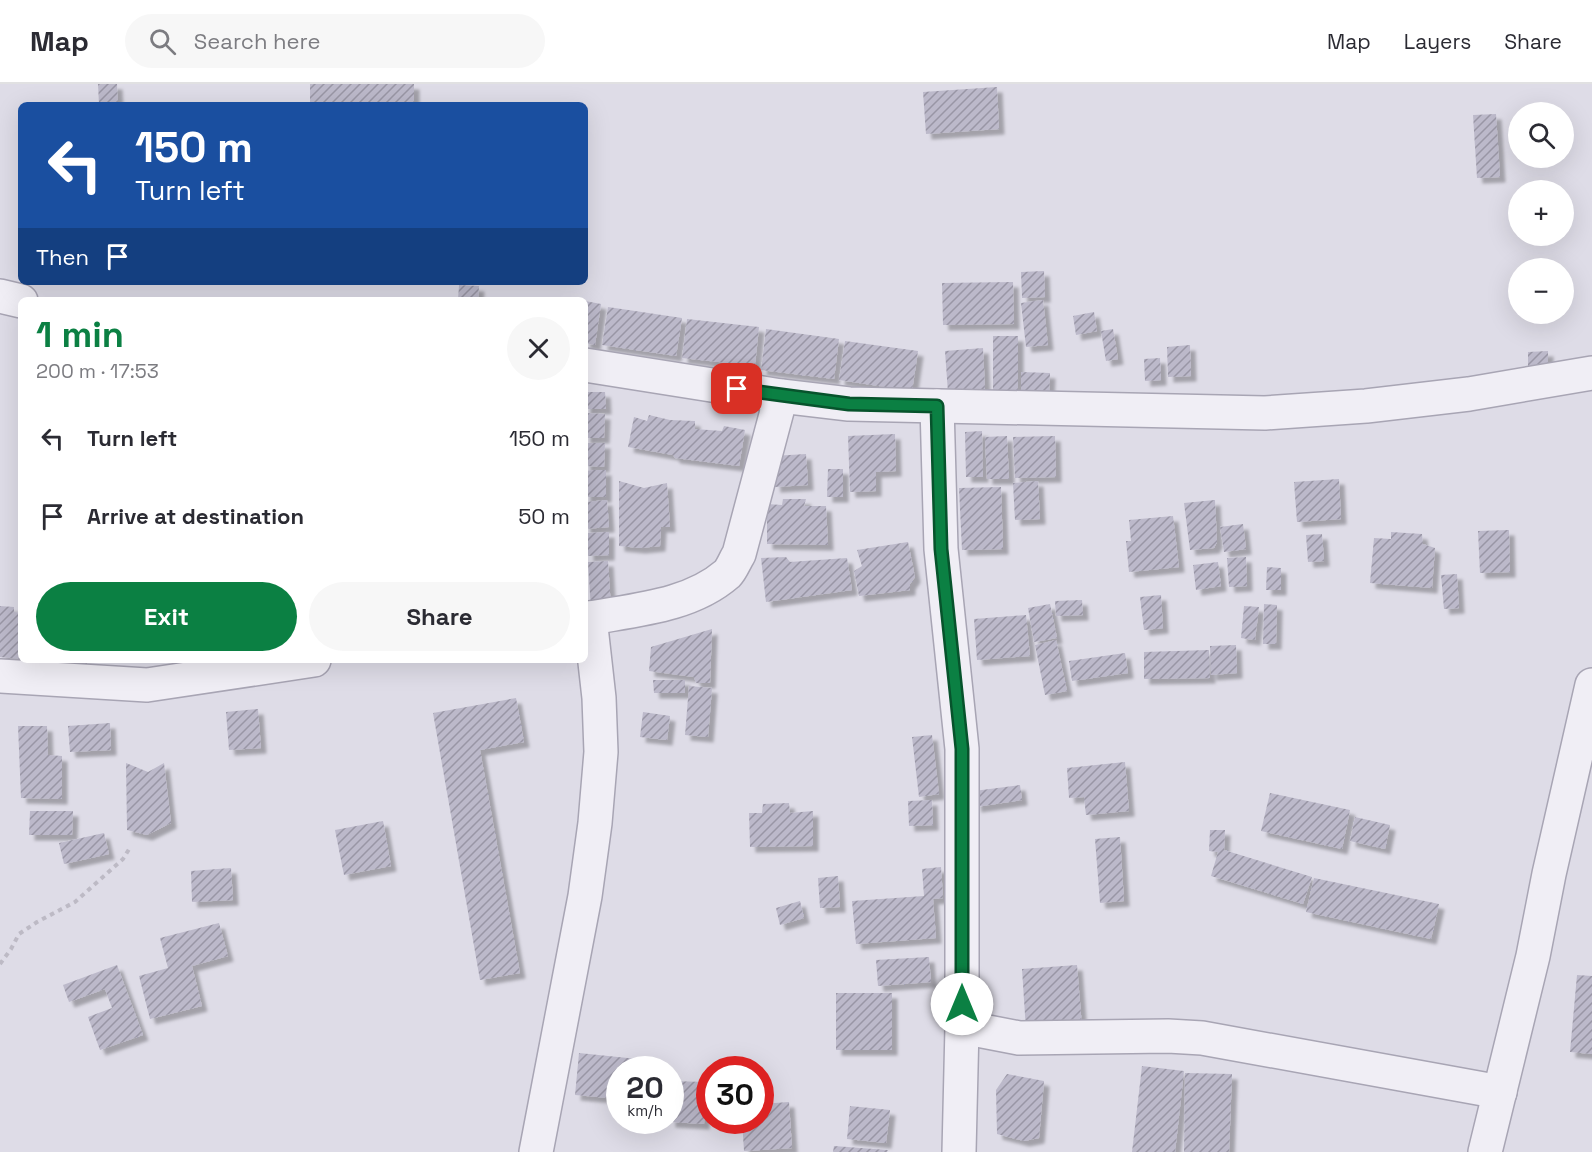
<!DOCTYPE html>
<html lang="en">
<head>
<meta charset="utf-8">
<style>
  :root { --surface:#fff; --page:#f7f7f7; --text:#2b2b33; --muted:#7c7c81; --line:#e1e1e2; --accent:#0b8043 }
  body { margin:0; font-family:"Space Grotesk",sans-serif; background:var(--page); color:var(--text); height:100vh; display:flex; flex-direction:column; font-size:22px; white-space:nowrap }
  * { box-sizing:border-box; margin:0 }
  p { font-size:20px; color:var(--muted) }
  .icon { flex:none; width:33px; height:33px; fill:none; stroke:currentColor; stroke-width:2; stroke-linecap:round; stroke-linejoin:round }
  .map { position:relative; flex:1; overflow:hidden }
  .drawer { position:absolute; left:18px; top:213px; width:570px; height:366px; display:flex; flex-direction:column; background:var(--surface); border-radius:9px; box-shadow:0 6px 24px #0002 }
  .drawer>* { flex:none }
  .banner { position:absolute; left:18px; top:18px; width:570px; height:183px; border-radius:9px; box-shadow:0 6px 24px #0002; background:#1a4fa0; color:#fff; overflow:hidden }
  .tools { position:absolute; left:1508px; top:18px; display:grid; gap:12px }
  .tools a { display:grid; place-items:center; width:66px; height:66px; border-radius:50%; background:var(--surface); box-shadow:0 6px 24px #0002; font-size:30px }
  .speed { position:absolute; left:606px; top:972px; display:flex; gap:12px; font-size:30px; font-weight:700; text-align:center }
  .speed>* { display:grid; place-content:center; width:78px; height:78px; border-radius:50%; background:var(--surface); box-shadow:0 6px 24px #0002; line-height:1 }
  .speed small { font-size:15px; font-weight:400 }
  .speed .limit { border:9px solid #d22; background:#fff; color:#111 }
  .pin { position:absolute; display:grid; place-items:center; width:51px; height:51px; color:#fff; margin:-26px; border-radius:12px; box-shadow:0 3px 9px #0006 }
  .me { position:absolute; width:66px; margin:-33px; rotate:0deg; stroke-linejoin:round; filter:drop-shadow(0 0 4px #0008) }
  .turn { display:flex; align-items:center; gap:21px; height:126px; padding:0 18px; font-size:27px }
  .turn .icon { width:78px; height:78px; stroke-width:2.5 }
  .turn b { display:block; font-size:42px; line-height:51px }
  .then { display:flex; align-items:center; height:57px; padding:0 18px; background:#0003; gap:12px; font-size:22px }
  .round { display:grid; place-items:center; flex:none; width:63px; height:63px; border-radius:32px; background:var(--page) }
  .overview { display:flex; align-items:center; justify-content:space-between; height:102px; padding:0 18px }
  h1 { font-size:36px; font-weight:600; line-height:45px; color:var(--accent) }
  .action { display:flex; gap:12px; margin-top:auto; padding:12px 18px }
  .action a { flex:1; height:69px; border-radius:36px; background:var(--accent); color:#fff; font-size:24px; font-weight:600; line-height:69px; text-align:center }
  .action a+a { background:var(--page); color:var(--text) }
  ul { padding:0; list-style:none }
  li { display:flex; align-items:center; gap:18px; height:78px; padding:0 18px }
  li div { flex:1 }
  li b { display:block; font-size:22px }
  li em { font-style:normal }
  header { display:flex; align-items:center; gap:36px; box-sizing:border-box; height:84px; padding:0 30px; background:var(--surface); border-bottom:2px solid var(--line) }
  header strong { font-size:28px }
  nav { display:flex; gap:33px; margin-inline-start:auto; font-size:21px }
  .search { width:420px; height:54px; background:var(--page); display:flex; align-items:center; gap:15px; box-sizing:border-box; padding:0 21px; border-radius:33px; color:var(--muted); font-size:22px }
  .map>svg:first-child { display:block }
  .building { fill:url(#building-hatch); filter:url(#shadow) }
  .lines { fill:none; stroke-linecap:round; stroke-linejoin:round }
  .minor-casing { stroke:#a8a5b4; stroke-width:36 }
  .path { stroke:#bdbac5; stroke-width:4; stroke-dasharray:4.5 4.5; stroke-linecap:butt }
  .minor { stroke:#f0eef5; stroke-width:33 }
  .route-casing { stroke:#07532c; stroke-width:15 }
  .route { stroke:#0b8043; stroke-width:10 }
</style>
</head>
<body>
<header>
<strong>Map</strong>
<div class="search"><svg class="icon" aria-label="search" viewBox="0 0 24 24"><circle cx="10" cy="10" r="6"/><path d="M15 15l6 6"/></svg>Search here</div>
<nav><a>Map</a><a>Layers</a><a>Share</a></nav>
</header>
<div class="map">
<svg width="1592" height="1068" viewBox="0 0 1592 1068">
  <defs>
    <pattern id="building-hatch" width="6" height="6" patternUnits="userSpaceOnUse" patternTransform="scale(1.5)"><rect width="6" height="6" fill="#bcb9ca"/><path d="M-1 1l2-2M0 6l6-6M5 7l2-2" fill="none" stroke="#9996a5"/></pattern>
    <filter id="shadow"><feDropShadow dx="5.5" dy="5.5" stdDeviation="1.5" flood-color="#0004"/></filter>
  </defs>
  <rect width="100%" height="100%" fill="#dedce7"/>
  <g class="building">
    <path d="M98 0H117L118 21H99Z"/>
    <rect x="310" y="0" width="104" height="21"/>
    <path d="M997 3 999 45 926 50 923 8Z"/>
    <path d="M1496 30 1500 93 1477 94 1473 31Z"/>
    <path d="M1044 187 1045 213 1022 214 1021 188Z"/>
    <path d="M1013 198 1014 240 943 241 942 199Z"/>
    <path d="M459 201 479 202 478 216H458Z"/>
    <path d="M1043 216 1048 261 1026 263 1021 219Z"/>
    <path d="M585 217 601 220 595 261 585 259Z"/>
    <path d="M608 223 682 234 676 272 602 261Z"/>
    <path d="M1094 228 1097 247 1076 251 1073 232Z"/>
    <path d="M687 235 759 243 755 282 682 274Z"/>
    <path d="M766 245 839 255 834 295 761 286Z"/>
    <path d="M1113 245 1118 275 1106 277 1101 247Z"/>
    <rect x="993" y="252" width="25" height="55"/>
    <path d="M845 257 918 267 912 307 839 296Z"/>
    <path d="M1190 261 1191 292 1168 293 1167 263Z"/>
    <path d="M983 264 985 306 948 309 945 267Z"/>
    <path d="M1548 267V282L1528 283V268Z"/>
    <path d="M1160 274 1161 296 1145 297 1144 275Z"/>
    <path d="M1021 288 1050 289 1049 311H1021Z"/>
    <path d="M585 308H605L606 325H585Z"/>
    <path d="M585 329 605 330 604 354H585Z"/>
    <path d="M649 331 670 336 695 337V345L722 347 724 342 745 346 739 382 675 374 673 371 628 363 634 333 647 337Z"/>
    <path d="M982 347 983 393H966L965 348Z"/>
    <path d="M895 350 896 387 876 388V407L850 408 848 352Z"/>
    <path d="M1007 352 1009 395H987L985 353Z"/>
    <path d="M1055 352 1056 393 1015 394 1013 353Z"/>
    <path d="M585 359H605L604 383 585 382Z"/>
    <path d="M806 370 808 401 775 403 773 372Z"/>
    <path d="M828 385H843V413H827Z"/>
    <path d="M593 386H606V413H585V387Z"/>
    <path d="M1339 395 1341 435 1297 438 1294 398Z"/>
    <path d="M619 397 644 404 667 399 670 443H661L660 462 640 464 619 462Z"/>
    <path d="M1038 397 1040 435 1015 436 1013 399Z"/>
    <path d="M1001 403 1003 465 962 466 959 404Z"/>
    <path d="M783 415H806L804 422H826L828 461 767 460V420L782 421Z"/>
    <path d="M607 416 609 443 585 445V418Z"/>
    <path d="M1215 416 1217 458 1214 464 1190 466 1184 419Z"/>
    <path d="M1173 432 1179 483 1129 488 1126 457H1131L1129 436Z"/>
    <path d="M1243 440 1246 465 1224 468 1220 443Z"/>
    <path d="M1509 446 1510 488 1480 489 1478 447Z"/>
    <path d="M609 448V471L588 472V449Z"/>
    <path d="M1391 448 1422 450 1423 460 1435 464 1432 504 1370 499 1374 454 1391 455Z"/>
    <path d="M1322 450 1324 477 1308 478 1306 451Z"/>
    <path d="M908 458 915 493 910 500V506L859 512 854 487 862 482 857 466Z"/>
    <path d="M786 473 790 478 847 474 852 506 766 518 761 474Z"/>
    <path d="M1246 473 1247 502 1229 503 1227 474Z"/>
    <path d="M608 477 611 525 591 526 588 478Z"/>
    <path d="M1218 478 1221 502 1196 506 1193 481Z"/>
    <path d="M1267 483 1281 484V506H1266Z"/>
    <path d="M1457 490 1459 524 1444 525 1441 491Z"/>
    <path d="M1161 511 1163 544 1144 546 1140 513Z"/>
    <path d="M1082 516 1083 531 1056 532 1055 517Z"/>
    <path d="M1050 520 1057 554 1034 558 1028 524Z"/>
    <path d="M1264 520 1277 521 1276 560H1263Z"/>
    <path d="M0 522 14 523V528L21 529 20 575 0 573Z"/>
    <path d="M1244 522 1259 523 1255 556 1241 554Z"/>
    <path d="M1026 531 1030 572 977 576 974 535Z"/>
    <path d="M712 545 710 599H696L694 593 649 587 651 563Z"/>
    <path d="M1056 556 1067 607 1045 611 1035 561Z"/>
    <path d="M1236 561 1237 589 1211 591 1210 562Z"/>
    <path d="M1209 566 1210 594 1144 595V568Z"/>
    <path d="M1125 569 1128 589 1072 597 1069 577Z"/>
    <path d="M24 576H87V583L23 581Z"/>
    <path d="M653 596H685V609H654Z"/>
    <path d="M689 602 712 604 708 653 685 651Z"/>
    <path d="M516 614 524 658 480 666 520 889 480 896 433 629Z"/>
    <path d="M258 625 261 664 229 666 226 628Z"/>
    <path d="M643 628 670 632 667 656 640 653Z"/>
    <path d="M110 639 111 666 70 668 68 642Z"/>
    <path d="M18 642H47L48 671 62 672V715L21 714Z"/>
    <path d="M932 651 939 710 919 713 912 653Z"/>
    <path d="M1125 678 1129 727 1086 731 1084 713 1069 714 1067 684Z"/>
    <path d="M126 679 148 688 164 679 171 739 147 751 127 746Z"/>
    <path d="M1020 701 1022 716 976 723 974 707Z"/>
    <path d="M1270 709 1350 726 1342 765 1261 747Z"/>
    <path d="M932 716 933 741 909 742 908 717Z"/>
    <path d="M789 719 790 729 813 727V762L750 763 749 729H762L763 720Z"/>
    <path d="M30 727H73L72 751H29Z"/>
    <path d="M1355 733 1390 741 1385 765 1350 757Z"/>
    <path d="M383 737 391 782 344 791 335 746Z"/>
    <path d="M1210 746H1225L1224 766 1312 793 1303 820 1211 792 1218 768 1209 767Z"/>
    <path d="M104 749 109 770 64 780 59 759Z"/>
    <path d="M1120 753 1124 817 1100 819 1095 755Z"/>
    <path d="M941 783 943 814 933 815 936 854 856 860 852 817 924 812 922 785Z"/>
    <path d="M231 784 233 816 192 818 191 787Z"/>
    <path d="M838 792 840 823 820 824 818 794Z"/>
    <path d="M1314 794 1439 820 1431 855 1306 828Z"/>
    <path d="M800 817 804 834 780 841 776 824Z"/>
    <path d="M219 839 228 872 192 882 202 922 150 935 139 892 168 884 160 854Z"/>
    <path d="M929 873 931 898 878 902 876 876Z"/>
    <path d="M117 881 143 951 100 966 88 933 112 924 105 905 69 918 63 901Z"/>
    <path d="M1077 881 1082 943 1026 946 1022 885Z"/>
    <path d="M1577 891 1592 892V970L1570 968Z"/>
    <rect x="836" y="909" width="56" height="57"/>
    <path d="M579 969 647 976 646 986H620V1015L575 1011Z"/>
    <path d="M1142 982 1184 987 1175 1068H1132Z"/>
    <path d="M1185 989 1232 990 1229 1068H1184Z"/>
    <path d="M1007 990 1044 997 1039 1054 1024 1057 997 1050 996 1006Z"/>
    <path d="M670 997 706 998 704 1040 670 1038Z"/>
    <path d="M789 1018 792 1064 744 1067 742 1036H760V1020Z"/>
    <path d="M850 1022 890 1026 886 1059 847 1055Z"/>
    <path d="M834 1062 888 1066 887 1068H833Z"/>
  </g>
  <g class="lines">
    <g class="minor-casing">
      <g id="minor">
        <path d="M0 212 21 217"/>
        <path d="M585 281 781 312 849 320 1265 329 1366 322 1469 310 1592 289"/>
        <path d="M937 322 941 465 962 665V943L959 1068"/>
        <path d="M585 535C632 526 689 523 727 490 732 485 735 476 739 470L781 312"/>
        <path d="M0 592 147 601 314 576"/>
        <path d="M962 943 1019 954 1168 952 1202 954 1500 1008"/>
        <path d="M536 1068 585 812 595 739 601 668 599 614 590 534"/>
        <path d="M1485 1068 1533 872 1549 790 1592 601"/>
      </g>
    </g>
    <path class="path" d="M0 880 11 865 19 850 37 838 75 818 123 775 131 762"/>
    <use href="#minor" class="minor"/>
  </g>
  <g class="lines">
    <g class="route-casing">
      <path id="route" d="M737 305 849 320 937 322 941 465 962 665V920"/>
    </g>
    <use href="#route" class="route"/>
  </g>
</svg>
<div class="tools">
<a><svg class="icon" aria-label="search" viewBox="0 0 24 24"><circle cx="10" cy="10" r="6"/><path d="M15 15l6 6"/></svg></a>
<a>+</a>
<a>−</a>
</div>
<div class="speed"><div>20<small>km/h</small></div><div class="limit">30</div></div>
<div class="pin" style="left:737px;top:305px;background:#d93025"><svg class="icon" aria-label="arrive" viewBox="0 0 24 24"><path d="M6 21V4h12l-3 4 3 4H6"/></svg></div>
<svg class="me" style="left:962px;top:920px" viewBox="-20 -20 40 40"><circle r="19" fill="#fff"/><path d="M0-13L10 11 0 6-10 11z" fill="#0b8043"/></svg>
<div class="banner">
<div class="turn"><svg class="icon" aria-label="left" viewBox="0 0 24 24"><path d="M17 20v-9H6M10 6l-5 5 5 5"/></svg><div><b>150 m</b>Turn left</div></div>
<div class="then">Then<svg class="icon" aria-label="arrive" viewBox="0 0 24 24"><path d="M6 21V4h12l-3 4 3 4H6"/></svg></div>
</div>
<section class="drawer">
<div class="overview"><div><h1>1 min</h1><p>200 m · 17:53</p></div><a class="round"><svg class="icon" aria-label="close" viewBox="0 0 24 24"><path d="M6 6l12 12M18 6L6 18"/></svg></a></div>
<ul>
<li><svg class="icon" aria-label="left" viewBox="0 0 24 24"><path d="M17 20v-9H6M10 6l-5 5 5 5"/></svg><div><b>Turn left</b></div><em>150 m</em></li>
<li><svg class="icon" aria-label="arrive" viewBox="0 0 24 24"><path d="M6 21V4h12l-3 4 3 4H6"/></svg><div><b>Arrive at destination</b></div><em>50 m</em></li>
</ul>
<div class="action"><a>Exit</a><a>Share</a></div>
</section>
</div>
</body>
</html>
